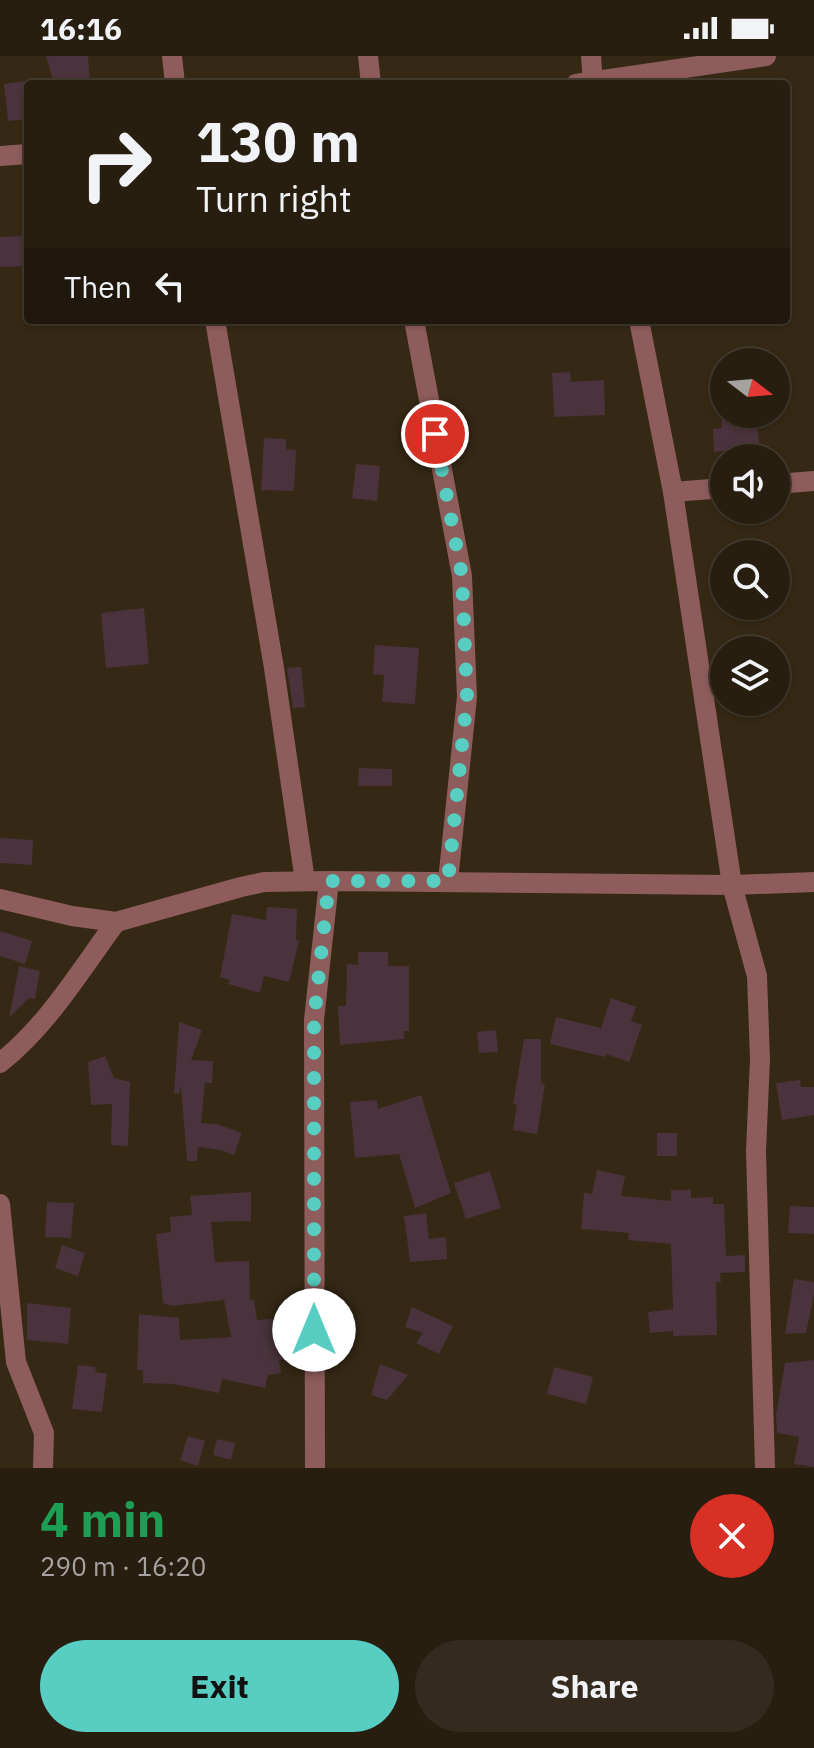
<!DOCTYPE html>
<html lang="en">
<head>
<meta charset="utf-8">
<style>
  :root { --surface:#281e10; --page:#342b1e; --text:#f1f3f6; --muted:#a5a29f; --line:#443c30; --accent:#57cec1 }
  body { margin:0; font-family:"IBM Plex Sans",sans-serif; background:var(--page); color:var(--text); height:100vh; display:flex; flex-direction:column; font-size:30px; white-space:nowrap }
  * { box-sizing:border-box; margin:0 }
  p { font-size:26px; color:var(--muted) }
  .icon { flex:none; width:44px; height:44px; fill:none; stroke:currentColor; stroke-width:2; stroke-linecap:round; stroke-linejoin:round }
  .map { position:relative; height:1412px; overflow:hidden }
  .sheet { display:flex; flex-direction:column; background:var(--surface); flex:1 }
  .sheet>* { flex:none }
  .hud { position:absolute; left:24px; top:24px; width:766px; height:244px; border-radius:8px; box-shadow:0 2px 6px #0004,0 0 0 2px var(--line); background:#281e10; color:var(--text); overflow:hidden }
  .needle { width:52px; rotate:106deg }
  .fabs { position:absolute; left:710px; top:292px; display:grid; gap:16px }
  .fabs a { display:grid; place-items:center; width:80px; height:80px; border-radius:50%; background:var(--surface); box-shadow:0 2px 6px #0004,0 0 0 2px var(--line); font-size:40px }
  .pin { position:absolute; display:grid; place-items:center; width:68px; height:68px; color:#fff; margin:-34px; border:4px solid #fff; border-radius:50%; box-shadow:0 2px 8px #0007 }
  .me { position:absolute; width:88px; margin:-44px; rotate:0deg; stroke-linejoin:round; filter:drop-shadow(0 0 6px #0008) }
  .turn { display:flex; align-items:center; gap:28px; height:168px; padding:0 40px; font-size:36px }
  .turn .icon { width:104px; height:104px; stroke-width:2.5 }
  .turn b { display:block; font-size:56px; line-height:68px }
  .then { display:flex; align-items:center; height:76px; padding:0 40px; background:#0003; gap:16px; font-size:30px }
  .round { display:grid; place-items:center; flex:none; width:84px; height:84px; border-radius:42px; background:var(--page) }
  .summary { display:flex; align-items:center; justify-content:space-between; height:136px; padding:0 40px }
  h1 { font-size:48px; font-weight:700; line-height:60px; color:#1e9e55 }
  .button { display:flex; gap:16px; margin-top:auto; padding:16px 40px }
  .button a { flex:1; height:92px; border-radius:48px; background:var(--accent); color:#111; font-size:32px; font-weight:700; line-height:92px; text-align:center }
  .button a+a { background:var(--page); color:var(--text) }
  .status { display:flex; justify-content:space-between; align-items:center; height:56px; padding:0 40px; background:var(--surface); direction:ltr }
  .status svg { height:22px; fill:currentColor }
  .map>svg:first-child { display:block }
  .building { fill:#4a333c }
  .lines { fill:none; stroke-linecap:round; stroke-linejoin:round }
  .minor { stroke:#8d5c5b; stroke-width:20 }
  .route { stroke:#57cec1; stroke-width:14; stroke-dasharray:0 25.2 }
</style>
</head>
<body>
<div class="status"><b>16:16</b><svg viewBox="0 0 49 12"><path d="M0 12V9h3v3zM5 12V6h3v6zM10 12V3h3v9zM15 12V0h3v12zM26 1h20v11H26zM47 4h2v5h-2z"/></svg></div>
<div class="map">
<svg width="814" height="1412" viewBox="0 0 814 1412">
  <rect width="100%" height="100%" fill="#352815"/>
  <g class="building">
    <path d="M46 0H88L90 28H54Z"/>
    <path d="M25 25 28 63 8 65 4 28Z"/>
    <path d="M28 180V210L0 211V181Z"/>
    <path d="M570 316 571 326 604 324 605 359 554 361 552 317Z"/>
    <path d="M721 358H757L760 402H724V395L714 396 713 373 722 372Z"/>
    <path d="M264 382 286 383V393L296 394 294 435 261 434Z"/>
    <path d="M356 408 380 410 377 445 352 442Z"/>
    <path d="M144 552 149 608 106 612 101 557Z"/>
    <path d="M375 589 419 592 415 648 382 646 384 619 373 618Z"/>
    <path d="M301 611 305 651 293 652 287 612Z"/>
    <path d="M359 712 392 713V730H358Z"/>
    <path d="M0 782 33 784 32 809 0 807Z"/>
    <path d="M267 851 297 853 296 884 299 885 289 926 264 920 260 937 228 928 230 924 220 921 232 858 266 864Z"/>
    <path d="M0 875 32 885 25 908 0 900Z"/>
    <path d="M358 896H388V910H409V975H404V983L340 989 338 950H346L347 908 358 909Z"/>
    <path d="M19 910 40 915 35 943 29 942 9 962Z"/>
    <path d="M611 942 636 951 631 965 642 969 629 1006 606 998 605 1001 550 988 556 961 601 972Z"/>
    <path d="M179 966 202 974 191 1004 213 1005 212 1027H205L201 1067 217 1068 242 1077 234 1099 221 1094 198 1091 197 1105H187L181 1031 179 1038 174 1037Z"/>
    <path d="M496 974 498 996 479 997 477 976Z"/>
    <path d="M524 983H541V1027L545 1028 537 1078 513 1074 517 1049 513 1048Z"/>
    <path d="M105 1000 114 1022 130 1026 128 1090 111 1089 112 1048 91 1049 88 1006Z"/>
    <path d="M800 1024 801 1031H814V1059L782 1064 776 1027Z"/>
    <path d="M421 1039 451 1137 415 1152 399 1098 355 1102 350 1046 377 1044 378 1053Z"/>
    <rect x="657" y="1077" width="20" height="23"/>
    <path d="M597 1114 625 1120 621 1140 671 1145V1134H691V1142L713 1141V1148H724L726 1200 745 1199V1216L720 1217 721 1226H716L717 1279 673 1280V1275L650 1277 648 1256 673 1253 671 1188 628 1184 629 1177 581 1173 584 1137 592 1138Z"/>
    <path d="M490 1115 501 1152 466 1163 454 1127Z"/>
    <path d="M251 1136V1165L211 1166 215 1206 249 1205 250 1244 254 1243 257 1264 292 1261 295 1303 279 1304 281 1317 268 1319 265 1332 222 1323 219 1337 173 1328 143 1327V1314H137L139 1258 179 1262 180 1284 231 1281 224 1244 172 1250 163 1247 156 1178 171 1176 170 1161 192 1159 190 1140Z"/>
    <path d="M47 1146 74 1147 71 1182 45 1181Z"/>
    <path d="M790 1150 814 1151V1178L788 1177Z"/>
    <path d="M426 1157 429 1183 446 1181 447 1203 410 1206 404 1160Z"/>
    <path d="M62 1189 85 1197 78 1220 55 1212Z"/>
    <path d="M794 1223 814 1226V1238L806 1277 785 1278Z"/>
    <path d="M27 1247 71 1252 68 1288 27 1284Z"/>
    <path d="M412 1251 453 1270 439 1298 416 1287 423 1277 405 1271Z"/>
    <path d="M814 1304V1411L794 1408 799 1381 777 1377 776 1359 785 1307Z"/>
    <path d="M380 1308 408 1319 387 1344 371 1339Z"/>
    <path d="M78 1309 96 1311 95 1316 107 1318 102 1356 72 1353Z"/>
    <path d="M554 1311 593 1321 586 1348 547 1338Z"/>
    <path d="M188 1380 205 1385 198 1410 180 1404Z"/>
    <path d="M217 1383 235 1387 231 1404 213 1399Z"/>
  </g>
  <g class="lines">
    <g class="minor">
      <path d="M172 0 175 28"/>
      <path d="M368 0 371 28"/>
      <path d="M591 0 593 28"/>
      <path d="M576 28 766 0"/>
      <path d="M0 100 28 98"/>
      <path d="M215 264 274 612 305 825"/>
      <path d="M414 264 462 520 467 641 448 825"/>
      <path d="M639 264 673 436 732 829 757 920 760 1003 756 1095 765 1412"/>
      <path d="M776 428 814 425"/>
      <path d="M673 436 724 432"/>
      <path d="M0 843 72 860 116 866 241 831 264 826 329 825 732 829 814 826"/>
      <path d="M0 1007C48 969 80 915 116 866"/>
      <path d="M0 1148 16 1306 44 1377 43 1412"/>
      <path d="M315 1412 314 964 329 825"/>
    </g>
  </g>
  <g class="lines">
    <path class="route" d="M314 1274V964L329 825H448L467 641 462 520 435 378"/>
  </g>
</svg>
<div class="fabs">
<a><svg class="needle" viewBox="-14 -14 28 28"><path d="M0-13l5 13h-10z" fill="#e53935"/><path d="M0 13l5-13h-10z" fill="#a5a29f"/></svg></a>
<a><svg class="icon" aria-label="sound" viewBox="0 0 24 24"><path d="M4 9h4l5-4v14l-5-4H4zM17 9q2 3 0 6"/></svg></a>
<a><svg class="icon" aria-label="search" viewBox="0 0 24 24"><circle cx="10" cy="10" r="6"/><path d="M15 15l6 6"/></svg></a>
<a><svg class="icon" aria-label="layers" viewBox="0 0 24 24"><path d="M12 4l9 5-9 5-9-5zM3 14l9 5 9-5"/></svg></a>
</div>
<div class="pin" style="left:435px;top:378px;background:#d93025"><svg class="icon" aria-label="arrive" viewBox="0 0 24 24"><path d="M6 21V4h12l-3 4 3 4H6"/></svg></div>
<svg class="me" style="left:314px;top:1274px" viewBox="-20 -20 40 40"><circle r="19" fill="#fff"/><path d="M0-13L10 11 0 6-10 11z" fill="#57cec1"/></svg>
<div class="hud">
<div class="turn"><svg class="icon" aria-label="right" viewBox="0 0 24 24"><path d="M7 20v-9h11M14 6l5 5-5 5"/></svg><div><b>130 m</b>Turn right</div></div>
<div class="then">Then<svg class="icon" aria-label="left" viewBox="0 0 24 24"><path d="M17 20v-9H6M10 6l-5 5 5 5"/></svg></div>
</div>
</div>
<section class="sheet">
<div class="summary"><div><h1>4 min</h1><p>290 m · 16:20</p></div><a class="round" style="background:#d93025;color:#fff"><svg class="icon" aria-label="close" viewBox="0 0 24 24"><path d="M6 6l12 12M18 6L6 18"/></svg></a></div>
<div class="button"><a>Exit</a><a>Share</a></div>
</section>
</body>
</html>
